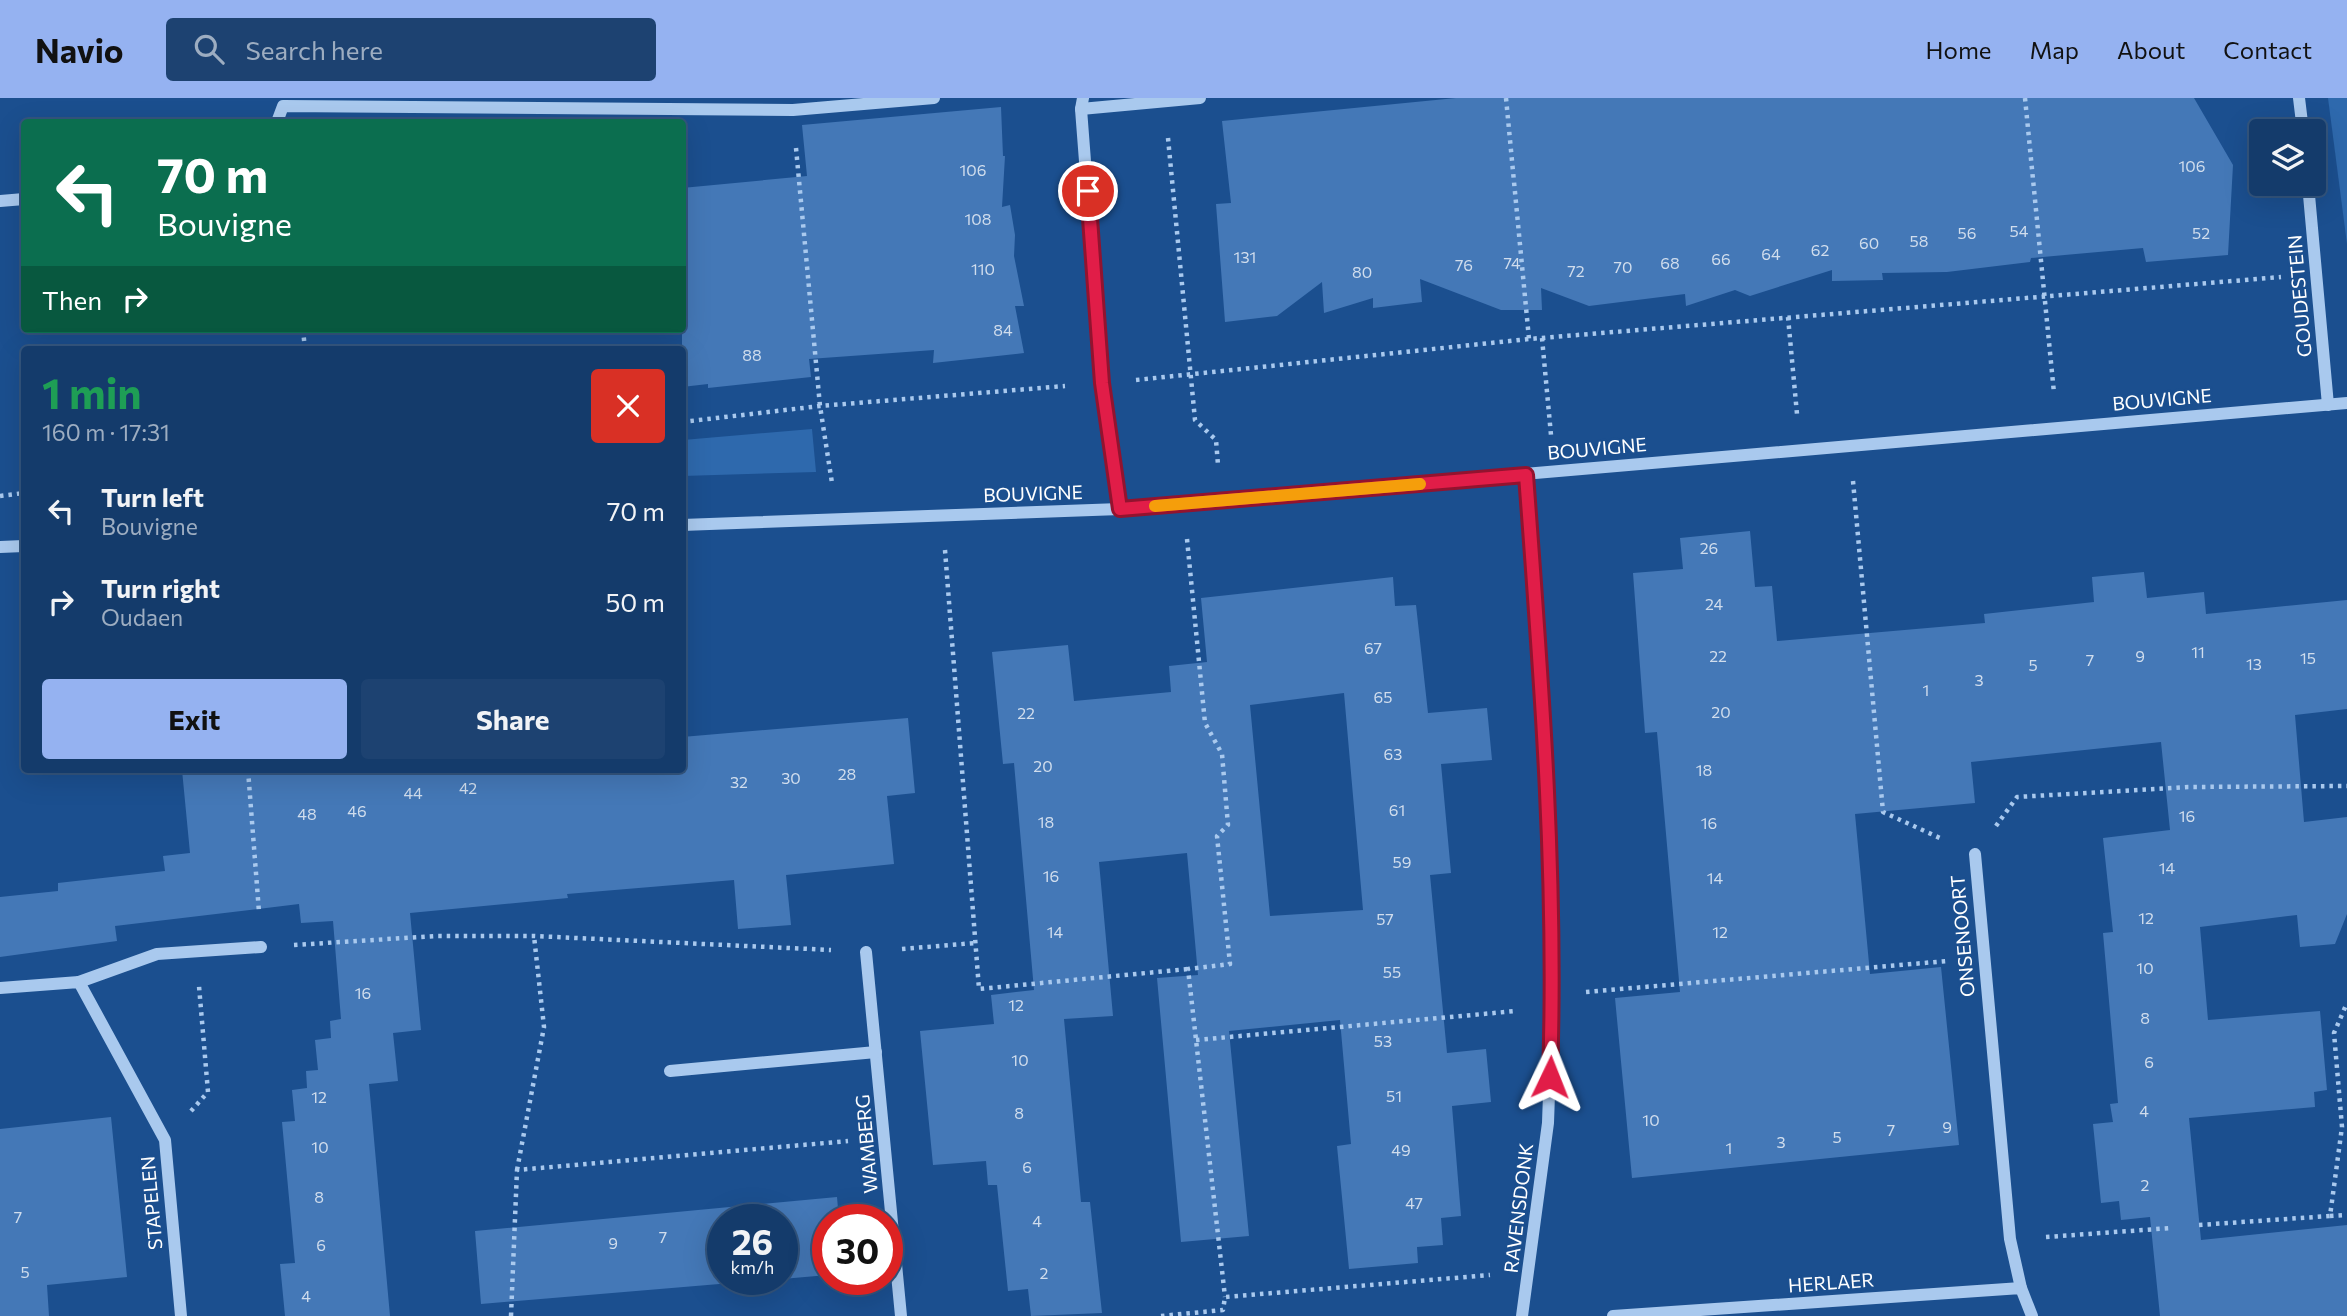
<!DOCTYPE html>
<html lang="en">
<head>
<meta charset="utf-8">
<style>
  :root { --surface:#143b6b; --page:#1d4271; --text:#f1f3f6; --muted:#9dadc1; --line:#33557e; --accent:#95b2f1 }
  body { margin:0; font-family:Commissioner,sans-serif; background:var(--page); color:var(--text); height:100vh; display:flex; flex-direction:column; font-size:26px; white-space:nowrap }
  * { box-sizing:border-box; margin:0 }
  p { font-size:23px; color:var(--muted) }
  .icon { flex:none; width:38px; height:38px; fill:none; stroke:currentColor; stroke-width:2; stroke-linecap:round; stroke-linejoin:round }
  .map { position:relative; flex:1; overflow:hidden }
  .drawer { position:absolute; left:21px; top:248px; width:665px; height:427px; display:flex; flex-direction:column; background:var(--surface); border-radius:7px; box-shadow:0 7px 28px #0002,0 0 0 2px var(--line) }
  .drawer>* { flex:none }
  .banner { position:absolute; left:21px; top:21px; width:665px; height:214px; border-radius:7px; box-shadow:0 7px 28px #0002,0 0 0 2px var(--line); background:#0b6e4f; color:#fff; overflow:hidden }
  .tools { position:absolute; left:2249px; top:21px; display:grid; gap:14px }
  .tools a { display:grid; place-items:center; width:77px; height:77px; border-radius:7px; background:var(--surface); box-shadow:0 7px 28px #0002,0 0 0 2px var(--line); font-size:35px }
  .speed { position:absolute; left:707px; top:1106px; display:flex; gap:14px; font-size:35px; font-weight:700; text-align:center }
  .speed>* { display:grid; place-content:center; width:91px; height:91px; border-radius:50%; background:var(--surface); box-shadow:0 7px 28px #0002,0 0 0 2px var(--line); line-height:1 }
  .speed small { font-size:18px; font-weight:400 }
  .speed .limit { border:10px solid #d22; background:#fff; color:#111 }
  .pin { position:absolute; display:grid; place-items:center; width:60px; height:60px; color:#fff; margin:-30px; border:4px solid #fff; border-radius:50%; box-shadow:0 2px 7px #0007 }
  .me { position:absolute; width:77px; margin:-38px; rotate:2deg; stroke-linejoin:round; filter:drop-shadow(0 0 5px #0008) }
  .turn { display:flex; align-items:center; gap:24px; height:147px; padding:0 21px; font-size:32px }
  .turn .icon { width:91px; height:91px; stroke-width:2.5 }
  .turn b { display:block; font-size:49px; line-height:60px }
  .then { display:flex; align-items:center; height:66px; padding:0 21px; background:#0003; gap:14px; font-size:26px }
  .round { display:grid; place-items:center; flex:none; width:74px; height:74px; border-radius:7px; background:var(--page) }
  .summary { display:flex; align-items:center; justify-content:space-between; height:119px; padding:0 21px }
  h1 { font-size:42px; font-weight:700; line-height:52px; color:#1e9e55 }
  .cta { display:flex; gap:14px; margin-top:auto; padding:14px 21px }
  .cta a { flex:1; height:80px; border-radius:7px; background:var(--accent); color:#111; font-size:28px; font-weight:700; line-height:80px; text-align:center }
  .cta a+a { background:var(--page); color:var(--text) }
  ul { padding:0; list-style:none }
  li { display:flex; align-items:center; gap:21px; height:91px; padding:0 21px }
  li div { flex:1 }
  li b { display:block; font-size:26px }
  li em { font-style:normal }
  header { display:flex; align-items:center; gap:42px; box-sizing:border-box; height:98px; padding:0 35px; background:var(--accent); color:#111 }
  header strong { font-size:33px }
  nav { display:flex; gap:38px; margin-inline-start:auto; font-size:24px }
  .search { width:490px; height:63px; background:var(--page); display:flex; align-items:center; gap:18px; box-sizing:border-box; padding:0 24px; border-radius:7px; color:var(--muted); font-size:26px }
  .map>svg:first-child { display:block }
  .green { fill:#2e69ad }
  .building { fill:#4478b7; fill-rule:evenodd }
  .lines { fill:none; stroke-linecap:round; stroke-linejoin:round }
  .path { stroke:#a9c9ee; stroke-width:4.5; stroke-dasharray:3.5 5; stroke-linecap:butt }
  .minor { stroke:#a9c9ee; stroke-width:12 }
  .route-casing { stroke:#92132f; stroke-width:18 }
  .route { stroke:#e11d48; stroke-width:12 }
  .slow { stroke:#f59e0b; stroke-width:12 }
  .labels { text-anchor:middle; dominant-baseline:central; stroke-width:5; stroke-linejoin:round; paint-order:stroke }
  .number-label { font-size:16px; fill:#d0dded }
  .street-label { font-size:19px; fill:#fff; stroke:#1b4f8f }
</style>
</head>
<body>
<header>
<strong>Navio</strong>
<div class="search"><svg class="icon" aria-label="search" viewBox="0 0 24 24"><circle cx="10" cy="10" r="6"/><path d="M15 15l6 6"/></svg>Search here</div>
<nav><a>Home</a><a>Map</a><a>About</a><a>Contact</a></nav>
</header>
<div class="map">
<svg width="2347" height="1218" viewBox="0 0 2347 1218">
  <rect width="100%" height="100%" fill="#1b4f8f"/>
  <g class="green">
    <path d="M2328 0H2347V146Z"/>
    <path d="M812 331 816 374 683 378V342Z"/>
  </g>
  <g class="building">
    <path d="M1456 0H2194L2233 67 2228 157 2146 164 2143 150 2031 160 2030 164 1947 174 1882 175 1883 182 1832 183V172L1750 198 1735 192 1686 208 1685 196 1589 208 1541 190 1542 212H1501L1420 181 1422 204 1373 210V200L1324 215 1322 184 1277 218 1225 224 1216 106 1231 105 1222 23Z"/>
    <path d="M1001 9 1003 58H1005L1002 109 1010 107 1015 137 1014 158 1024 208H1015L1024 255 933 265 934 252 809 261 811 279 708 290V286L682 289V90L807 78 802 27Z"/>
    <path d="M1750 433 1755 489 1772 488 1777 543 1985 525 1984 516 2094 504 2092 479 2144 474 2147 500 2204 494 2206 516 2347 502V611L2295 617 2304 724 2347 719V816L2335 846 2300 849 2297 817 2200 829 2208 922 2320 913 2327 992 2314 994 2315 1009 2189 1020 2201 1142 2347 1127V1218H2160L2150 1119 2121 1122 2119 1103 2101 1105 2093 1026 2113 1024 2110 1006 2118 1005 2103 835 2113 834 2103 740 2170 732 2161 644 1971 664 1975 705 1855 716 1870 876 1941 869 1959 1047 1632 1080 1615 900 1680 894 1657 634 1645 635 1633 475 1683 471 1680 440Z"/>
    <path d="M1393 479 1395 508 1416 507 1428 615 1487 610 1492 662 1441 666 1451 775 1430 777 1447 955 1486 951 1491 1004 1452 1008 1461 1118 1441 1120 1443 1147 1417 1149 1418 1165 1349 1171 1337 1048 1351 1046 1340 922 1229 933 1249 1138 1181 1144 1157 880 1198 877 1187 755 1099 764 1113 918 1064 921 1081 1104H1090L1102 1215 1031 1218 1028 1191 1008 1193 997 1087H988L986 1063 933 1067 920 933 994 926 991 897 1034 892 1014 665 1003 666 992 554 1068 547 1074 603 1171 594 1169 568 1207 564 1201 500ZM1344 595 1363 812 1270 818 1250 607Z"/>
    <path d="M908 620 915 695 887 698 894 766 786 777 791 827 738 831 734 782 567 796 568 800 410 815 421 932 393 935 398 983 369 986 390 1218H285L280 1166 295 1165 282 1024 295 1023 292 992 307 990 306 973 318 972 315 942 331 940 330 923 341 921 333 823 301 825 299 806 115 828 117 843 0 859V799L58 793V785L165 773 163 758 190 755 182 672H682V639Z"/>
    <path d="M111 1019 127 1179 47 1187 49 1218H0V1031Z"/>
    <path d="M837 1099 839 1122H828V1177L782 1181V1122H723V1181H778L481 1206 475 1133Z"/>
  </g>
  <g class="lines">
    <g class="path">
      <path d="M1506 0 1529 241"/>
      <path d="M2025 0 2054 295"/>
      <path d="M1168 40 1195 322 1216 342 1218 367"/>
      <path d="M796 50 820 308 832 385"/>
      <path d="M1788 219 1797 316"/>
      <path d="M303 231 305 252"/>
      <path d="M1542 240 1551 337"/>
      <path d="M1136 282 1529 241 2281 179"/>
      <path d="M682 324 820 308 1065 288"/>
      <path d="M1853 383 1883 714 1942 741"/>
      <path d="M0 398 24 395"/>
      <path d="M1187 441 1205 625 1222 656 1228 727 1217 738 1230 866 1188 871 1225 1199"/>
      <path d="M945 452 979 891 1188 871"/>
      <path d="M248 672 259 814"/>
      <path d="M1996 728 2017 699 2188 689 2347 688"/>
      <path d="M294 847 436 838H534L831 852"/>
      <path d="M902 851 975 845"/>
      <path d="M1586 894 1947 863"/>
      <path d="M1196 942 1516 913"/>
      <path d="M191 1013 208 994 199 888"/>
      <path d="M517 1072 544 929 534 838"/>
      <path d="M2330 1118 2347 1117"/>
      <path d="M2199 1127 2330 1118 2342 1029 2334 935 2347 905"/>
      <path d="M2046 1139 2171 1130"/>
      <path d="M511 1218 517 1072 848 1043"/>
      <path d="M1161 1218 1223 1212 1225 1199 1490 1177"/>
    </g>
    <g class="minor">
      <path d="M1083 0 1081 11 1102 285 1120 411"/>
      <path d="M2299 0 2303 33"/>
      <path d="M1081 11 1200 0"/>
      <path d="M277 24 283 8 793 12 934 0"/>
      <path d="M2308 86 2328 307"/>
      <path d="M0 103 24 101"/>
      <path d="M682 427 1120 411 2347 305"/>
      <path d="M0 449 24 448"/>
      <path d="M1975 756 2010 1141 2021 1190"/>
      <path d="M866 854 901 1218"/>
      <path d="M79 884 157 856 261 849"/>
      <path d="M0 890 79 884 165 1042 181 1218"/>
      <path d="M670 973 876 954"/>
      <path d="M1522 1218 1548 1025 1552 910 1545 634 1526 377"/>
      <path d="M1613 1218 2021 1190 2032 1218"/>
    </g>
  </g>
  <g class="lines">
    <g class="route-casing">
      <path id="route" d="M1088 93 1102 285 1120 411 1526 377C1541 577 1557 779 1550 979"/>
    </g>
    <use href="#route" class="route"/>
    <path class="slow" d="M1155 408 1420 386"/>
  </g>
  <g class="labels">
    <g class="number-label">
      <text x="2192" y="67">106</text>
      <text x="973" y="71">106</text>
      <text x="978" y="120">108</text>
      <text x="2019" y="132">54</text>
      <text x="1967" y="134">56</text>
      <text x="2201" y="134">52</text>
      <text x="1919" y="142">58</text>
      <text x="1869" y="144">60</text>
      <text x="1820" y="151">62</text>
      <text x="1771" y="155">64</text>
      <text x="1245" y="158">131</text>
      <text x="1721" y="160">66</text>
      <text x="1512" y="164">74</text>
      <text x="1670" y="164">68</text>
      <text x="1464" y="166">76</text>
      <text x="1623" y="168">70</text>
      <text x="983" y="170">110</text>
      <text x="1576" y="172">72</text>
      <text x="1362" y="173">80</text>
      <text x="1003" y="231">84</text>
      <text x="752" y="256">88</text>
      <text x="1709" y="449">26</text>
      <text x="1714" y="505">24</text>
      <text x="1373" y="549">67</text>
      <text x="2198" y="553">11</text>
      <text x="1718" y="557">22</text>
      <text x="2140" y="557">9</text>
      <text x="2308" y="559">15</text>
      <text x="2090" y="561">7</text>
      <text x="2254" y="565">13</text>
      <text x="2033" y="566">5</text>
      <text x="1979" y="581">3</text>
      <text x="1926" y="591">1</text>
      <text x="1383" y="598">65</text>
      <text x="1721" y="613">20</text>
      <text x="1026" y="614">22</text>
      <text x="1393" y="655">63</text>
      <text x="1043" y="667">20</text>
      <text x="1704" y="671">18</text>
      <text x="847" y="675">28</text>
      <text x="791" y="679">30</text>
      <text x="739" y="683">32</text>
      <text x="468" y="689">42</text>
      <text x="413" y="694">44</text>
      <text x="1397" y="711">61</text>
      <text x="357" y="712">46</text>
      <text x="307" y="715">48</text>
      <text x="2187" y="717">16</text>
      <text x="1046" y="723">18</text>
      <text x="1709" y="724">16</text>
      <text x="1402" y="763">59</text>
      <text x="2167" y="769">14</text>
      <text x="1051" y="777">16</text>
      <text x="1715" y="779">14</text>
      <text x="2146" y="819">12</text>
      <text x="1385" y="820">57</text>
      <text x="1055" y="833">14</text>
      <text x="1720" y="833">12</text>
      <text x="2145" y="869">10</text>
      <text x="1392" y="873">55</text>
      <text x="363" y="894">16</text>
      <text x="1016" y="906">12</text>
      <text x="2145" y="919">8</text>
      <text x="1383" y="942">53</text>
      <text x="1020" y="961">10</text>
      <text x="2149" y="963">6</text>
      <text x="1394" y="997">51</text>
      <text x="319" y="998">12</text>
      <text x="2144" y="1012">4</text>
      <text x="1019" y="1014">8</text>
      <text x="1651" y="1021">10</text>
      <text x="1947" y="1028">9</text>
      <text x="1891" y="1031">7</text>
      <text x="1837" y="1038">5</text>
      <text x="1781" y="1043">3</text>
      <text x="320" y="1048">10</text>
      <text x="1729" y="1049">1</text>
      <text x="1401" y="1051">49</text>
      <text x="1027" y="1068">6</text>
      <text x="2145" y="1086">2</text>
      <text x="319" y="1098">8</text>
      <text x="1414" y="1104">47</text>
      <text x="18" y="1118">7</text>
      <text x="1037" y="1122">4</text>
      <text x="663" y="1138">7</text>
      <text x="613" y="1144">9</text>
      <text x="321" y="1146">6</text>
      <text x="25" y="1173">5</text>
      <text x="1044" y="1174">2</text>
      <text x="306" y="1197">4</text>
    </g>
    <g class="street-label">
      <text transform="translate(2299 198) rotate(-95)">GOUDESTEIN</text>
      <text transform="translate(2162 301) rotate(-5)">BOUVIGNE</text>
      <text transform="translate(1597 350) rotate(-5)">BOUVIGNE</text>
      <text transform="translate(1033 395) rotate(-2)">BOUVIGNE</text>
      <text transform="translate(1962 838) rotate(-95)">ONSENOORT</text>
      <text transform="translate(866 1046) rotate(-95)">WAMBERG</text>
      <text transform="translate(151 1105) rotate(-95)">STAPELEN</text>
      <text transform="translate(1518 1110) rotate(-83)">RAVENSDONK</text>
      <text transform="translate(1831 1184) rotate(-4)">HERLAER</text>
    </g>
  </g>
</svg>
<div class="tools">
<a><svg class="icon" aria-label="layers" viewBox="0 0 24 24"><path d="M12 4l9 5-9 5-9-5zM3 14l9 5 9-5"/></svg></a>
</div>
<div class="speed"><div>26<small>km/h</small></div><div class="limit">30</div></div>
<div class="pin" style="left:1088px;top:93px;background:#d93025"><svg class="icon" aria-label="arrive" viewBox="0 0 24 24"><path d="M6 21V4h12l-3 4 3 4H6"/></svg></div>
<svg class="me" style="left:1550px;top:979px" viewBox="-20 -20 40 40"><path d="M0-17L14 15 0 8-14 15z" fill="#e11d48" stroke="#fff" stroke-width="4"/></svg>
<div class="banner">
<div class="turn"><svg class="icon" aria-label="left" viewBox="0 0 24 24"><path d="M17 20v-9H6M10 6l-5 5 5 5"/></svg><div><b>70 m</b>Bouvigne</div></div>
<div class="then">Then<svg class="icon" aria-label="right" viewBox="0 0 24 24"><path d="M7 20v-9h11M14 6l5 5-5 5"/></svg></div>
</div>
<section class="drawer">
<div class="summary"><div><h1>1 min</h1><p>160 m · 17:31</p></div><a class="round" style="background:#d93025;color:#fff"><svg class="icon" aria-label="close" viewBox="0 0 24 24"><path d="M6 6l12 12M18 6L6 18"/></svg></a></div>
<ul>
<li><svg class="icon" aria-label="left" viewBox="0 0 24 24"><path d="M17 20v-9H6M10 6l-5 5 5 5"/></svg><div><b>Turn left</b><p>Bouvigne</p></div><em>70 m</em></li>
<li><svg class="icon" aria-label="right" viewBox="0 0 24 24"><path d="M7 20v-9h11M14 6l5 5-5 5"/></svg><div><b>Turn right</b><p>Oudaen</p></div><em>50 m</em></li>
</ul>
<div class="cta"><a>Exit</a><a>Share</a></div>
</section>
</div>
</body>
</html>
